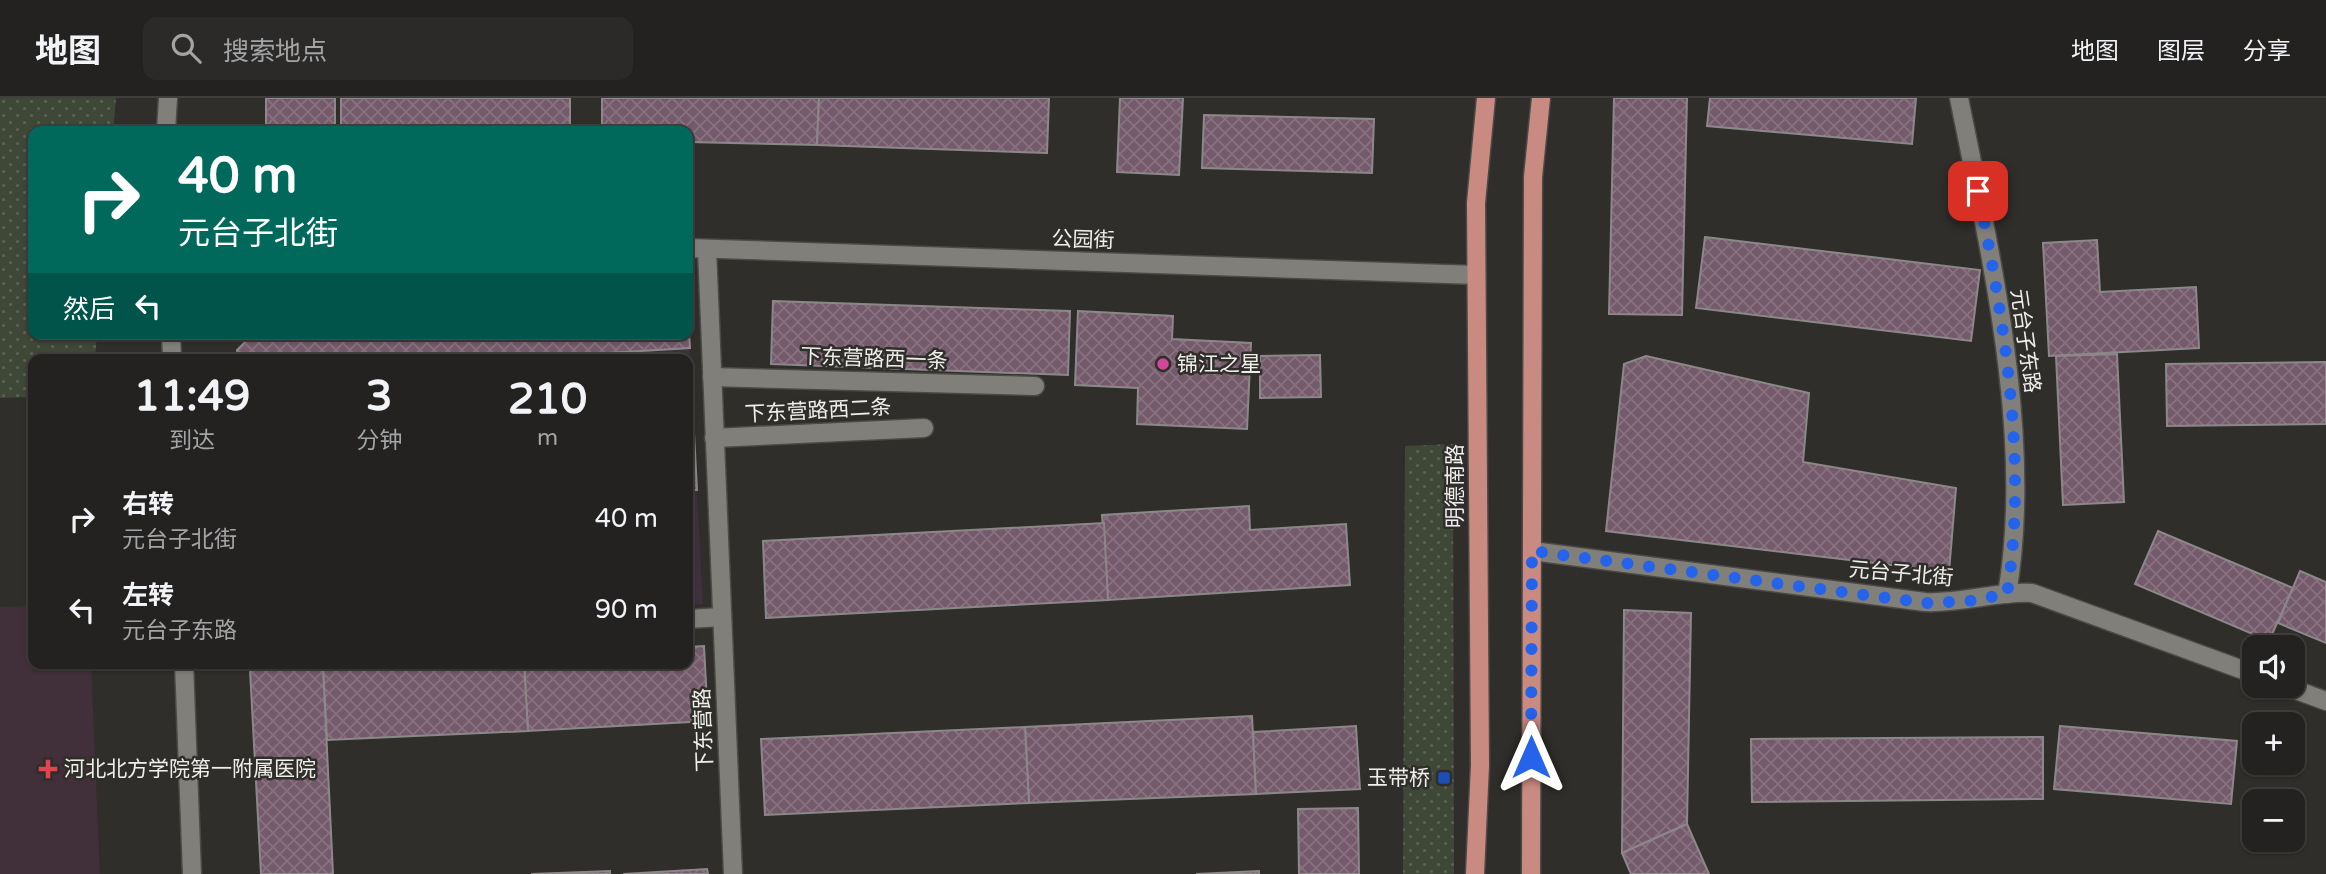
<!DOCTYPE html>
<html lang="zh">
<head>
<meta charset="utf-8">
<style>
  :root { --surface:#232220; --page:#2b2a29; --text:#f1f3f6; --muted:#a3a4a5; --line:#403f3e }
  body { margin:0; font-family:"Varela Round","Noto Sans SC",sans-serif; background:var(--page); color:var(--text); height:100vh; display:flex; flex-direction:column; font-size:26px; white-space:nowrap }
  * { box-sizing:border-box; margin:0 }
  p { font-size:23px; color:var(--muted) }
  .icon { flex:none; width:38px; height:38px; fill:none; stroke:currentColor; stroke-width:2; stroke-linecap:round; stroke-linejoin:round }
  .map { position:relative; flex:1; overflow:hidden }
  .panel { position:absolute; left:28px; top:256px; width:665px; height:315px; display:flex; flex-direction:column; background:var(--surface); border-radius:14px; box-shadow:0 2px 5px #0004,0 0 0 2px var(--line) }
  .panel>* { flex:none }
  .guide { position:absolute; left:28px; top:28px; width:665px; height:214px; border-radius:14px; box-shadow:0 2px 5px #0004,0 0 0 2px var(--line); background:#00695c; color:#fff; overflow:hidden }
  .controls { position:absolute; left:2242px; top:537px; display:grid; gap:14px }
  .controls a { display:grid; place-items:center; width:63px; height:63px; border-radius:14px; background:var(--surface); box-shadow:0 2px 5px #0004,0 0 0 2px var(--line); font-size:35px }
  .pin { position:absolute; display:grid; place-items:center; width:60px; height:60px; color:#fff; margin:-30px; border-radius:14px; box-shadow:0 4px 10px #0006 }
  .me { position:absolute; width:77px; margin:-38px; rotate:0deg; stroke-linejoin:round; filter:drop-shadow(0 0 5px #0008) }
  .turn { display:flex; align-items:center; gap:24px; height:147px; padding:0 35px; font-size:32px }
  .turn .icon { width:91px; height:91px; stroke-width:2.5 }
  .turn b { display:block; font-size:49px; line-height:60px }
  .then { display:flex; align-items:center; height:66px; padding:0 35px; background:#0003; gap:14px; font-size:26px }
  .eta { display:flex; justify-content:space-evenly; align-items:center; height:119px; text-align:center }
  .eta b { font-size:42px; font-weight:700; line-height:49px }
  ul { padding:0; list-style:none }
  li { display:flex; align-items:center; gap:21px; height:91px; padding:0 35px }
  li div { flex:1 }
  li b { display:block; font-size:26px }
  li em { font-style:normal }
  header { display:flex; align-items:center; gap:42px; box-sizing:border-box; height:98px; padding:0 35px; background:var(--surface); border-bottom:2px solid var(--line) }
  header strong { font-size:33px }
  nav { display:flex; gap:38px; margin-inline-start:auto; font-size:24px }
  .search { width:490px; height:63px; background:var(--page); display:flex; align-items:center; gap:18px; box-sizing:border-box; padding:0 24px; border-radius:14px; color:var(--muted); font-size:26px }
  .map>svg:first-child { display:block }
  .commercial { fill:#3f303d }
  .medical { fill:#412f39 }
  .green { fill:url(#green-dots) }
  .building { fill:url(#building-cross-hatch); stroke:#8c888a; stroke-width:2 }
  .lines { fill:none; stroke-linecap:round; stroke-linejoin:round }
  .street-casing { stroke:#4b4a46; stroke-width:21 }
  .secondary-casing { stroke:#4b4a46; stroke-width:21 }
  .primary-casing { stroke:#4b4a46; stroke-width:21 }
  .street { stroke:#807f7a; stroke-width:18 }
  .secondary { stroke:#807f7a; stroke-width:18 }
  .primary { stroke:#c98a81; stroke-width:18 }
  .route { stroke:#2563eb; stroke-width:12; stroke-dasharray:0 21.6 }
  .hotel-dot { fill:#d1479c; stroke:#2f2e2a; stroke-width:2.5 }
  .health-dot { fill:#e0444e; stroke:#2f2e2a; stroke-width:2.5 }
  .transit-dot { fill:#1a4fb4; stroke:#2f2e2a; stroke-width:2.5 }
  .labels { text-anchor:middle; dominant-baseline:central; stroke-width:5; stroke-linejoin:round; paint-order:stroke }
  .street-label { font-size:21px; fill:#eeeeeb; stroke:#2f2e2a }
  .poi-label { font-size:21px; fill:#eeeeeb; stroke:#2f2e2a; text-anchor:start }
</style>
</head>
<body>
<header>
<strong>地图</strong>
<div class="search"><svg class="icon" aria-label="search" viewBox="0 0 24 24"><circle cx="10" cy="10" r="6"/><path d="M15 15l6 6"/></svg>搜索地点</div>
<nav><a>地图</a><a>图层</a><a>分享</a></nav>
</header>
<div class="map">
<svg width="2326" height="776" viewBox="0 0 2326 776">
  <defs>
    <pattern id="green-dots" width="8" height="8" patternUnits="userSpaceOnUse" patternTransform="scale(1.75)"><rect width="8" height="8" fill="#3f4737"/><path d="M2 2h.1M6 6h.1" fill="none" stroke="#5b6254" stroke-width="1.8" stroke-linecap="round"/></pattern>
    <pattern id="building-cross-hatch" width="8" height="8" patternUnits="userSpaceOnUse" patternTransform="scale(1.75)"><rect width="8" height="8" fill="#745a6a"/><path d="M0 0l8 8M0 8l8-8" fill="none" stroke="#88727f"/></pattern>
  </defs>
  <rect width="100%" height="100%" fill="#2f2e2a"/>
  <path class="commercial" d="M688 219 703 506 688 507V261H238L237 252 688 236Z"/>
  <path class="medical" d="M33 508V565H91L100 776H0V509Z"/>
  <g class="green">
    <path d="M0 0H116L113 33H33V236H97L95 261H33V299L0 300Z"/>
    <path d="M1453 346 1454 776H1403L1405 348Z"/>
  </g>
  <g class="building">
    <rect x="266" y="0" width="69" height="33"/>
    <rect x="341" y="0" width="229" height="33"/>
    <path d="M602 0H819L817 47 688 44V33H602Z"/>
    <path d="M819 0H1049L1047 55 817 47Z"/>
    <path d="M1120 0H1183L1179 77 1117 74Z"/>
    <path d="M1614 0H1687L1682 217 1609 216Z"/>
    <path d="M1710 0H1916L1912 46 1707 28Z"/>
    <path d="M1204 17 1374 21 1372 75 1202 70Z"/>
    <path d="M1705 139 1980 172 1971 243 1696 210Z"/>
    <path d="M2097 142 2100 194 2196 189 2199 250 2049 258 2043 145Z"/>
    <path d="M773 203 1070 213 1068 277 771 266Z"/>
    <path d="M1078 213 1173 218 1172 241 1251 245 1247 331 1137 326 1138 290 1075 287Z"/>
    <path d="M688 219 690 250 509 261H238L237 252 253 236H688Z"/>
    <path d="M2117 256 2124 404 2063 407 2056 258Z"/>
    <path d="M1320 257 1321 299 1260 300V258Z"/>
    <path d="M1646 258 1809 295 1803 364 1956 390 1949 474 1606 433 1624 266Z"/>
    <path d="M2326 264V326L2167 328 2166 266Z"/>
    <path d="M688 334H694L697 392H688Z"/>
    <path d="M1249 408 1250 432 1346 426 1350 487 1108 502 1102 417Z"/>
    <path d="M1104 425 1108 502 766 520 763 443Z"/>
    <path d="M2158 433 2293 490 2269 543 2135 486Z"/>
    <path d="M2300 473 2326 484V545L2278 525Z"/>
    <path d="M1624 512 1691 515 1687 726 1622 755Z"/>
    <path d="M704 548 708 623 528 633 524 565H688V549Z"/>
    <path d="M387 565H524L528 633 327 642 323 569Z"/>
    <path d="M323 569 333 776H261L250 572Z"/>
    <path d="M1252 618 1256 696 1029 705 1025 629Z"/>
    <path d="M1356 628 1360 691 1256 696 1253 634Z"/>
    <path d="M2060 628 2237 643 2231 706 2054 691Z"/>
    <path d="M1025 629 1029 705 765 717 761 641Z"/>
    <path d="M2043 639V701L1752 704 1751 641Z"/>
    <path d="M1358 710 1359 776H1299L1298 711Z"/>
    <path d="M1687 726 1709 776H1631L1622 755Z"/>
    <path d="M707 771 708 776H623Z"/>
    <path d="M610 773V776H531Z"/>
    <path d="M1259 773V776H1196Z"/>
  </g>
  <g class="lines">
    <g class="street-casing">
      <g id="street">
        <path d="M712 279 1035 288"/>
        <path d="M714 340 924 330"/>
        <path d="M688 521 722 519"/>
      </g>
    </g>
    <g class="secondary-casing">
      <g id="secondary">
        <path d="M1959 0C1990 155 2034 338 2007 496"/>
        <path d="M166 33 168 0"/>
        <path d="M688 150 1476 177"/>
        <path d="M707 151 733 776"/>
        <path d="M171 236 172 261"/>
        <path d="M1532 453 1925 504C1962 506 1996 493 2032 495L2254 576"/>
        <path d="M184 565 192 776"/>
        <path d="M2285 588 2326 603"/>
      </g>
    </g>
    <g class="primary-casing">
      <g id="primary">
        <path d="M1475 776 1480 667 1476 105 1486 0"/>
        <path d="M1531 776 1533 79 1541 0"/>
      </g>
    </g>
    <use href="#street" class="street"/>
    <use href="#secondary" class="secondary"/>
    <use href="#primary" class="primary"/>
  </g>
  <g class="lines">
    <path class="route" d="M1531 659 1532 453 1926 505 1969 503 2007 496C2028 366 2004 221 1978 93"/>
  </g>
  <circle class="hotel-dot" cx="1163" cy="266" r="7"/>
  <path class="health-dot" d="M44.5 660.5h7v7h7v7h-7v7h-7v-7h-7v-7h7z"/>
  <rect class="transit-dot" x="1437" y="673" width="14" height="14" rx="3.5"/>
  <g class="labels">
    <g class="street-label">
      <text transform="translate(1083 142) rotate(2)">公园街</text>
      <text transform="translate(2025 243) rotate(82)">元台子东路</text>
      <text transform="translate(874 261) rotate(2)">下东营路西一条</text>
      <text transform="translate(818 313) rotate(-3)">下东营路西二条</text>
      <text transform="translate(1455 388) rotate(-90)">明德南路</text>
      <text transform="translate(1901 476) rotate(5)">元台子北街</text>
      <text transform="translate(704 632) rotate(-92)">下东营路</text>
    </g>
    <g class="poi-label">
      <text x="1177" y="266">锦江之星</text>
      <text x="64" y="671">河北北方学院第一附属医院</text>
      <text x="1430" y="680" text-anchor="end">玉带桥</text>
    </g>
  </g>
</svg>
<div class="controls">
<a><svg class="icon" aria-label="sound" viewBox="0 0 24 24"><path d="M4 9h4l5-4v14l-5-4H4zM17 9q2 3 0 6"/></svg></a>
<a>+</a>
<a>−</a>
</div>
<div class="pin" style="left:1978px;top:93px;background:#d93025"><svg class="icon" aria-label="arrive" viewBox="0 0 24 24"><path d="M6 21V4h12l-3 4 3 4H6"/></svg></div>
<svg class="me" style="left:1531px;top:659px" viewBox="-20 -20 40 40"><path d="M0-17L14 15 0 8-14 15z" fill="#2563eb" stroke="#fff" stroke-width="4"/></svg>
<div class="guide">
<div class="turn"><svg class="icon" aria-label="right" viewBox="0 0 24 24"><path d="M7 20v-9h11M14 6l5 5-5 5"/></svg><div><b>40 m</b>元台子北街</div></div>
<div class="then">然后<svg class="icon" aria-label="left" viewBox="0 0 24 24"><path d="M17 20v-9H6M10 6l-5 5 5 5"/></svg></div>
</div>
<section class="panel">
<div class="eta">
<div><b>11:49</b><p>到达</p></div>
<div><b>3</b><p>分钟</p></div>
<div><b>210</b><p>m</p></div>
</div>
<ul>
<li><svg class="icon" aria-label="right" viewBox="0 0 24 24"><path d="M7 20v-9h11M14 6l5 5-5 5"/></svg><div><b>右转</b><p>元台子北街</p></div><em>40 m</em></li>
<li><svg class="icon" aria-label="left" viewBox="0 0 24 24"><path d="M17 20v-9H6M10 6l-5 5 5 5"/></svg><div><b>左转</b><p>元台子东路</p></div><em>90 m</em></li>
</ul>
</section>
</div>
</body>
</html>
